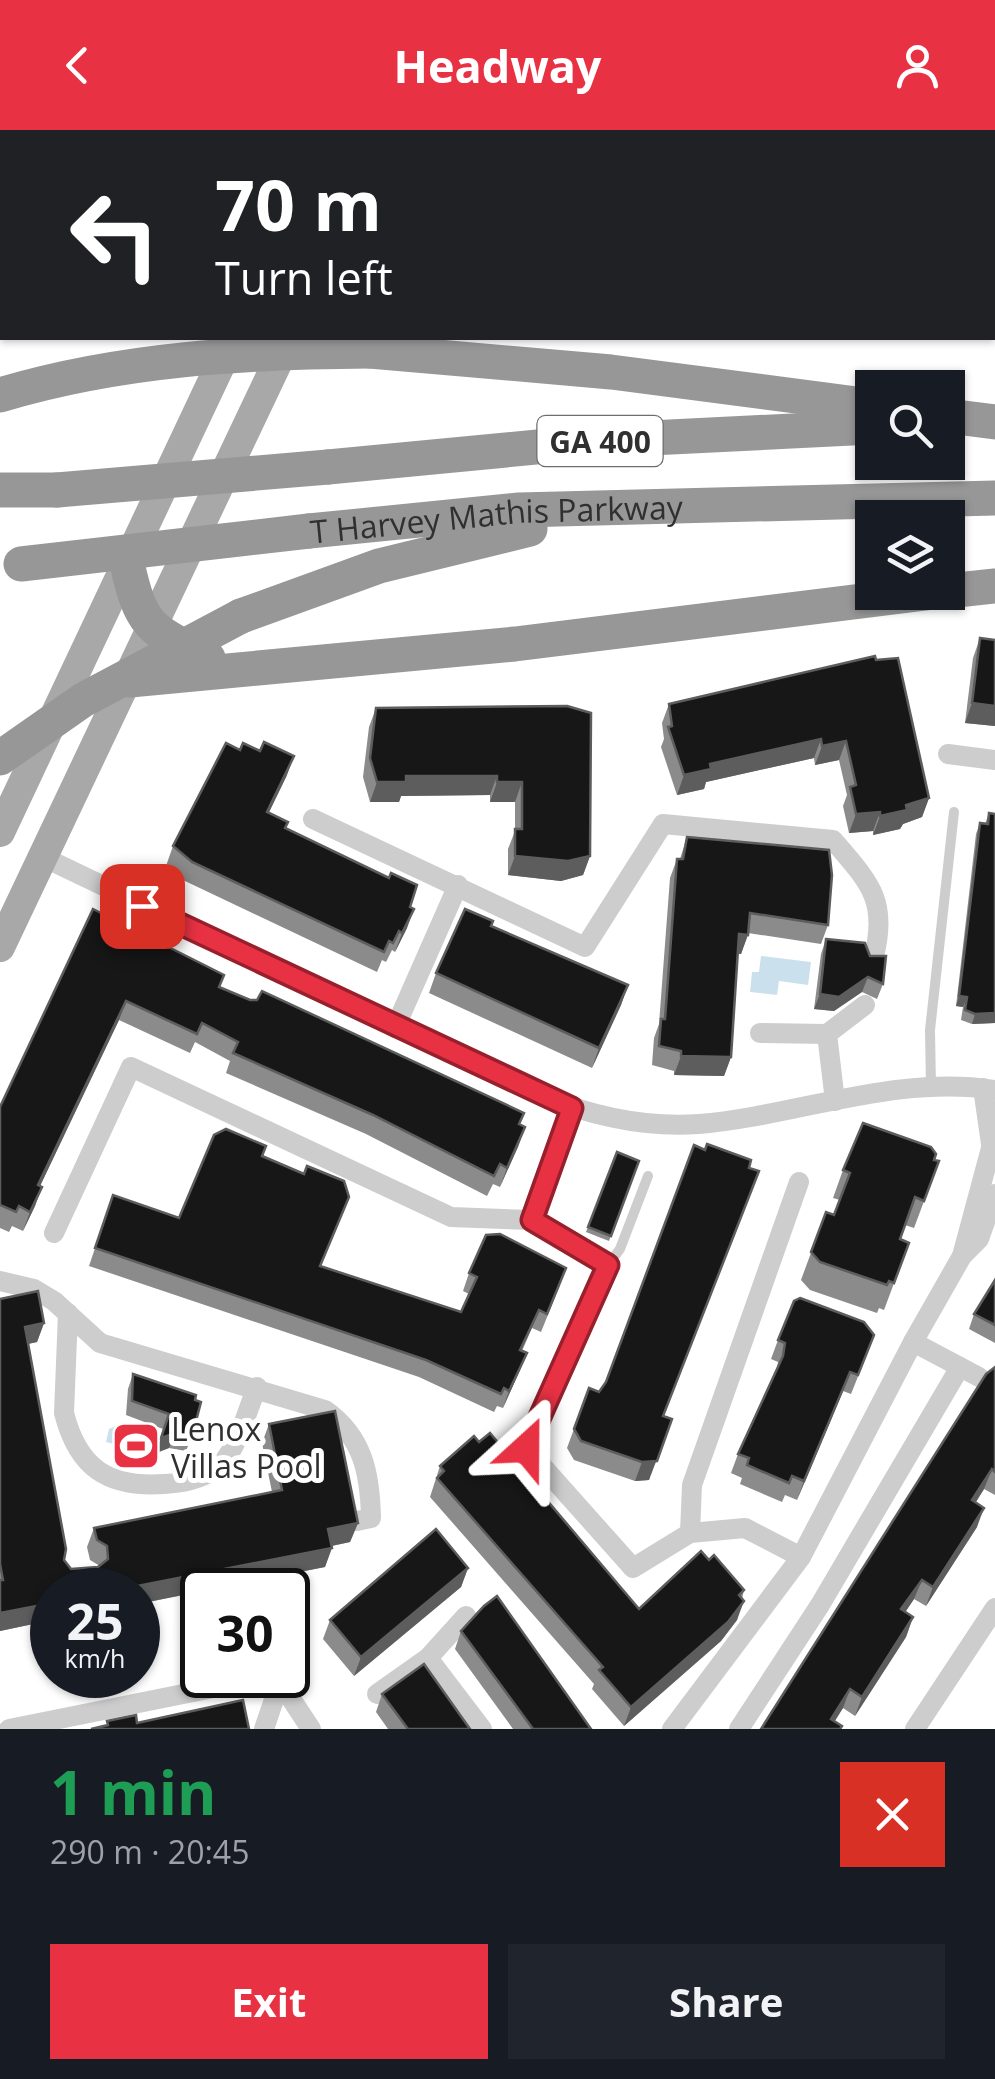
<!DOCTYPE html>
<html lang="en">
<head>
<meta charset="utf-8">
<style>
  :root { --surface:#171b24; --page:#20242c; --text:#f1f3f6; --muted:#9ea1a6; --accent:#e83243 }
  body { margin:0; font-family:"Open Sans",sans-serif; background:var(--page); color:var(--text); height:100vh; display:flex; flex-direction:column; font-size:38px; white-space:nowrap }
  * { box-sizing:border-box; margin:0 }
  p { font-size:32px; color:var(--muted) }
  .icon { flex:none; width:55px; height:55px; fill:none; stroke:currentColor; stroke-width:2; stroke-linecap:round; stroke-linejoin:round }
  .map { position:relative; height:1599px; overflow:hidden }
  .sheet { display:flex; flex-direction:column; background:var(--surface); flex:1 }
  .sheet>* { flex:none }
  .banner { position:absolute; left:0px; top:0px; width:995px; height:210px; box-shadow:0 2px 8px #0004; background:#202124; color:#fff; overflow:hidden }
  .fabs { position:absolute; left:855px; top:240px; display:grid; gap:20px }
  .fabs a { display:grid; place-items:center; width:110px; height:110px; border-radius:0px; background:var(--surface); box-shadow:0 2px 8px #0004; font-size:50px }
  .speed { position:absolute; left:30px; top:1438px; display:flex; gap:20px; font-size:50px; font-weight:700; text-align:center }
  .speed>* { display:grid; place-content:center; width:130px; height:130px; border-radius:50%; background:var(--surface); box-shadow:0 2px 8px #0004; line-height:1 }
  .speed small { font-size:25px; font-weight:400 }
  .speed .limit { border:5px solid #111; border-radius:15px; background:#fff; color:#111 }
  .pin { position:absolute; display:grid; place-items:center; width:85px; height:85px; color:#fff; margin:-42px; border-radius:20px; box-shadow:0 5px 15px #0006 }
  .me { position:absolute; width:110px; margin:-55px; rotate:24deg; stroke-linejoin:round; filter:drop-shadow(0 0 8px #0008) }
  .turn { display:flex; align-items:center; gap:35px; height:210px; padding:0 50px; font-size:45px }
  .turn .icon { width:130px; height:130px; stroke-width:2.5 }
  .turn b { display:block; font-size:70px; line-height:85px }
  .round { display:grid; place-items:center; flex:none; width:105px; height:105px; border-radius:0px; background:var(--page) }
  .overview { display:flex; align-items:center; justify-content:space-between; height:170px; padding:0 50px }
  h1 { font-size:60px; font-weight:700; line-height:75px; color:#1e9e55 }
  .primary-button { display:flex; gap:20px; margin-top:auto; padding:20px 50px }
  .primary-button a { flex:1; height:115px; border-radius:0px; background:var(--accent); color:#fff; font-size:40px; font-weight:700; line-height:115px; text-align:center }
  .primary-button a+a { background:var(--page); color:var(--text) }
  header { display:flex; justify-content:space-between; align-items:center; height:130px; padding:0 50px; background:var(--accent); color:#fff; font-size:45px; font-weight:700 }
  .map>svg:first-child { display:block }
  .water { fill:#cbe0ed }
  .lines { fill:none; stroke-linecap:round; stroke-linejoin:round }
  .service { stroke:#cdcdcd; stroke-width:10 }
  .minor { stroke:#cdcdcd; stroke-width:20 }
  .secondary { stroke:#bababa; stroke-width:28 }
  .primary { stroke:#a8a8a8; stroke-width:30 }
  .motorway { stroke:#979797; stroke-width:35 }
  .motorway-bridge { stroke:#979797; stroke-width:35 }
  .wall { fill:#8b8b8b }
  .shaded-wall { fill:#5d5d5d }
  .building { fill:#171717; stroke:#5d5d5d; stroke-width:2.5 }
  .route-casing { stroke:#97202c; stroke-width:25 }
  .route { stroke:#e83243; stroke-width:18 }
  .labels { text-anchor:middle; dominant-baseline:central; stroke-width:10; stroke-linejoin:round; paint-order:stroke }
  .shield { fill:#fff; stroke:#6e6e6e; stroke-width:2.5 }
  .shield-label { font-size:30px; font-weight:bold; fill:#303030 }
  .street-label { font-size:32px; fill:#303030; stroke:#fff }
  .poi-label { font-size:32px; fill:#303030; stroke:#fff; text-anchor:start }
</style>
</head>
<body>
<header><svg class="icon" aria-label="back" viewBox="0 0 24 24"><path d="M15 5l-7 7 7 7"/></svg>Headway<svg class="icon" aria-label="person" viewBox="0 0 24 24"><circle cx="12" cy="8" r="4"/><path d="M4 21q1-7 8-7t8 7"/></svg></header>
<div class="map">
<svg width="995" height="1599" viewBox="0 0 995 1599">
  <rect width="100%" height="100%" fill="#fff"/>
  <g class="water">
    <path d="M761 826 811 832 808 855 779 851 777 865 750 862 752 842H759Z"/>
    <path d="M126 1292 155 1323 149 1338 135 1337 130 1318 106 1312 109 1299Z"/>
  </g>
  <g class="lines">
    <g class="service">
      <path d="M166 0 167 2"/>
      <path d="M689 0 690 2"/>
      <path d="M0 184 2 185"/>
      <path d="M931 958 930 900 954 682"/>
      <path d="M608 1135 620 1119 648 1046"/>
    </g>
    <g class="minor">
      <path d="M939 0 942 2"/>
      <path d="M992 52 995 55"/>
      <path d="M948 624 995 630"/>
      <path d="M313 689 585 817 663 694 833 710C870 753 889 771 873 830"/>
      <path d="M43 727 542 966C592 986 644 998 699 994 796 986 896 944 995 960"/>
      <path d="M395 898 458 755"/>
      <path d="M760 903 827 904"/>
      <path d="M983 958 993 1028"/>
      <path d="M835 971 827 904 865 875"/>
      <path d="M531 1090 572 978"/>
      <path d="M54 1103 131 937 451 1087 531 1090 608 1135 526 1318 633 1438 690 1403 745 1398 801 1427"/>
      <path d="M962 1126 991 1018"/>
      <path d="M0 1151 34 1159 54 1171 100 1213 325 1280C363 1307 370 1343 371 1388L357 1391"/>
      <path d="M68 1183 64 1283C78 1338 108 1358 164 1354 183 1353 207 1348 221 1334 239 1316 247 1280 257 1257"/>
      <path d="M913 1212 979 1247"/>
      <path d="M690 1403 692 1355 799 1052"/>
      <path d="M428 1528 482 1599"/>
      <path d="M377 1564 428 1528 466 1486"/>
      <path d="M9 1599 263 1548 280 1552 311 1599"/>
      <path d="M264 1599 280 1552"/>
      <path d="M672 1599 801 1427 913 1212 962 1126 979 1109 995 1064"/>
      <path d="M739 1599 820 1475 960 1237"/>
      <path d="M915 1599 995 1478"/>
    </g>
    <g class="secondary">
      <path d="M331 2 333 0"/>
      <path d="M388 2 389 0"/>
    </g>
    <g class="primary">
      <path d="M0 702 233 208"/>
      <path d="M0 817 289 208"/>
    </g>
    <g class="motorway">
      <path d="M992 188H995"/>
      <path d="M370 221 611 242 872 276"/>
      <path d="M948 286 995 292"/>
      <path d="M328 337 610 310 872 297"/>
      <path d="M0 360H57"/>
      <path id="s1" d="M309 401 519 380 995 368"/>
      <path d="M127 433C141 498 151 500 208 528"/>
      <path d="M948 461 995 456"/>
      <path d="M241 486 379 436 530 399"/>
      <path d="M130 550 515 514 934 462"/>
    </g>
    <g class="motorway-bridge">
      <path d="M0 265C120 229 245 222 370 221"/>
      <path d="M57 360 328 337"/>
      <path d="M21 434 309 401"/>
      <path d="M0 628 83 570 241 486"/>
    </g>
  </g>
  <g class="wall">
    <path d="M980 508 995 596 965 593 973 528Z"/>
    <path d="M875 526 929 668 922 687 903 694 900 699 873 705V701L849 703 843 676 847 665 839 630 815 635 814 628 706 652 704 659 677 665 661 617 664 609 662 593 669 574Z"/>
    <path d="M567 576 590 726 583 745 561 751 508 745V719L515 701V672H490V665L401 666 399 672H370L363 647 369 597 376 578Z"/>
    <path d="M287 645 269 682 288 692 286 699 410 777 407 798 395 822 392 820 386 832 382 830 377 842 185 751 166 736 173 716Z"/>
    <path d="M989 683 995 893 972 894 961 890 963 877 956 876 976 704 980 693 985 694Z"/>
    <path d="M687 707 828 795 821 814 748 803 741 824H738L731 927 724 946 674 945V941L652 935 654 908 659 894 670 748 677 729H680Z"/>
    <path d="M93 779 220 857 525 997 500 1057 493 1054 487 1066 366 1004 226 943 230 931 195 912 190 923 119 890 40 1056 35 1076 23 1101 12 1096 9 1102 0 1098V977Z"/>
    <path d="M491 796 628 855 621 875 592 938 429 863 436 843Z"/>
    <path d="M826 809 883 854 877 869 862 862 834 881 814 879 821 824Z"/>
    <path d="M705 1020 664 1286 649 1350 635 1351 574 1330 567 1318 589 1258 599 1262 606 1252Z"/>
    <path d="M617 1022 639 1031 609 1111 586 1102Z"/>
    <path d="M263 1026 349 1067 321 1136 461 1182 469 1164 463 1161 469 1143 560 1155 541 1202 532 1198 522 1221 520 1240 503 1278 497 1276 494 1282 419 1247 89 1136 113 1065 179 1088Z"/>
    <path d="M934 1030 939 1031 914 1098 905 1095 900 1110 909 1113 884 1180 879 1178 877 1183 810 1160 801 1150 826 1082 834 1085 840 1070 833 1068 843 1040Z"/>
    <path d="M995 1150V1213L969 1199 974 1184Z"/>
    <path d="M0 1169 44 1193 37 1212 28 1214 64 1430 71 1439 98 1437 100 1436 90 1430 87 1417 94 1398 272 1362 262 1313 269 1294 358 1393 350 1412 332 1416 325 1437 138 1474V1460L52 1490 0 1501Z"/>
    <path d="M778 1210 867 1224 851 1264 843 1261 797 1370 785 1365 782 1372 740 1354 742 1348 731 1343 738 1324 777 1239 778 1232 771 1229Z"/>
    <path d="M995 1237V1365L984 1359 976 1372 977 1397 926 1476 914 1469 905 1482 913 1487 906 1507 855 1586 843 1578 834 1591 761 1599Z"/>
    <path d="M133 1244 192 1306 186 1321 169 1318 156 1323 163 1299 126 1285 128 1259Z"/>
    <path d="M440 1336 639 1479 709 1430 744 1460 737 1490 721 1511 624 1596 592 1559 594 1554 430 1367Z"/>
    <path d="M468 1438 461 1457 354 1546 323 1509 330 1490Z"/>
    <path d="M461 1501 591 1599H513L455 1519Z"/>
    <path d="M382 1564 470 1599H388L376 1582Z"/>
  </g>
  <g class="shaded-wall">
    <path d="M972 573 995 576V596L965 593Z"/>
    <path d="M821 609 814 628 706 652 704 659 677 665 684 645 710 634Z"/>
    <path d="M846 611 839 630 815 635 822 616Z"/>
    <path d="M294 626 287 645 260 701 267 682Z"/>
    <path d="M406 646H497L490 665 401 666 399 672H370L377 652Z"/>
    <path d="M497 652H522L515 672H490Z"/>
    <path d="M929 668 922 687 903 694 900 699 873 705 880 686Z"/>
    <path d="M880 682 873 701 849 703 856 684Z"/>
    <path d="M515 726H590L583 745 561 751 508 745Z"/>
    <path d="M414 779 407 798 395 822 402 803Z"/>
    <path d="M739 804 748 805 741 824 732 823Z"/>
    <path d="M868 847 862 862 834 881 814 879 820 864Z"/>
    <path d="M628 855 621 875 592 938 599 918Z"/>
    <path d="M959 866 967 867 963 877 956 876Z"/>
    <path d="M126 871 119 890 31 1075 38 1055Z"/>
    <path d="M995 883V893L972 894 975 884Z"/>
    <path d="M681 926 731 927 724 946 674 945Z"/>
    <path d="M525 997 518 1017 500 1057 507 1038Z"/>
    <path d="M42 1057 35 1076 23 1101 30 1082Z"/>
    <path d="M44 1193 37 1212 18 1216 25 1197Z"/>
    <path d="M527 1223 520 1240 503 1278 509 1261Z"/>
    <path d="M850 1242 843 1261 797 1370 804 1351Z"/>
    <path d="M175 1303 169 1318 156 1323 161 1308Z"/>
    <path d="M665 1308 649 1350 635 1351 642 1332Z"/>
    <path d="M992 1339 984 1359 965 1389 972 1370Z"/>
    <path d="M984 1378 977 1397 926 1476 933 1457Z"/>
    <path d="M358 1393 350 1412 321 1418 328 1399Z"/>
    <path d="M332 1418 325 1437 202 1461 138 1474V1460H117Z"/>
    <path d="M468 1438 461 1457 354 1546 361 1527Z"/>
    <path d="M922 1450 914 1469 894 1499 901 1479Z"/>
    <path d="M744 1471 737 1490 721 1511 624 1596 631 1577Z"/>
    <path d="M52 1473V1490L0 1501V1483Z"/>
    <path d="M913 1487 906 1507 855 1586 862 1567Z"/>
    <path d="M850 1559 843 1578 830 1599 831 1589Z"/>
  </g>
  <g class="building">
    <path d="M0 0H135L134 2H2V154L0 153Z"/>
    <path d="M475 0H650L682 2H475Z"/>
    <path d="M730 0H842V2H729Z"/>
    <path d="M980 508 995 510V576L972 573Z"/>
    <path d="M875 526 876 530 898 528 929 668 906 675 907 680 880 686V682L856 684 850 657 856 655 846 611 822 616 821 609 710 634 711 639 684 645 668 597 672 596 669 574Z"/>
    <path d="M567 576 591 583 590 726 568 731 515 726V699H522V652H497V646H406V652H377L370 628 376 578Z"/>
    <path d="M264 612 294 626 267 682 288 692 285 698 389 748 391 743 417 755 410 777 414 779 402 803 399 801 393 813 389 811 384 822 192 732 173 716 226 613 240 620 243 613 260 621Z"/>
    <path d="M989 683 995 684V883L975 884 965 880 967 867 959 866 980 693 988 694Z"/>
    <path d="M687 707 829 720 832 745 828 795 750 783 748 805 739 804 731 927 681 926V921L659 916 661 889H665L677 729H683Z"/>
    <path d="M93 779 224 845 219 857 250 870H257L262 861 524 983 519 994 525 997 507 1038 500 1034 494 1046 373 985 233 923 238 912 202 893 197 904 126 871 38 1055 42 1057 30 1082 19 1076 16 1082 0 1075V977Z"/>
    <path d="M465 779 493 791 491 796 628 855 599 918 436 843Z"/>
    <path d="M826 809 865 813 870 826H886L883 854 868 847 839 867 820 864Z"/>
    <path d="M863 993 931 1017 936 1024 934 1030 939 1031 924 1071 915 1067 900 1109 909 1113 894 1153 889 1151 887 1155 820 1132 811 1122 826 1082 834 1085 850 1043 843 1040Z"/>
    <path d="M226 999 266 1016 262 1026 304 1044 307 1036 344 1051 349 1067 320 1136 461 1182 477 1147 469 1143 486 1105 500 1104 566 1138 547 1184 539 1180 520 1220 527 1223 509 1261 504 1258 501 1264 426 1230 95 1118 113 1065 179 1088 214 1005Z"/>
    <path d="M707 1014 751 1030 749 1038 759 1041 663 1286 672 1289 657 1331 642 1332 581 1311 574 1299 589 1258 599 1262 606 1252 694 1015 705 1020Z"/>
    <path d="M617 1022 639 1031 611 1106 588 1097Z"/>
    <path d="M995 1150V1195L974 1184Z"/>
    <path d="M38 1161 44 1193 25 1197 66 1419 64 1430 71 1439 98 1437 108 1429 107 1416 97 1410 94 1398 282 1360 269 1294 335 1281 358 1393 328 1399 332 1418 117 1460H52V1473L0 1483V1450H3L0 1434V1169Z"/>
    <path d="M800 1168 864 1192 874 1205 858 1245 850 1242 804 1351 792 1346 789 1353 747 1335 749 1328 738 1324 783 1226 785 1213 778 1210 794 1171Z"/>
    <path d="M995 1237V1342L992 1339 972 1370 984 1378 933 1457 922 1450 901 1479 913 1487 862 1567 850 1559 831 1589 842 1596 840 1599H761L986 1244Z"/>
    <path d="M133 1244 196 1265 195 1270 201 1272 192 1306 175 1303 161 1308 169 1284 132 1271Z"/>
    <path d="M490 1303 639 1479 701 1421 709 1430 714 1425 744 1460 739 1465 744 1471 728 1492 631 1577 599 1540 603 1537 437 1348 444 1341 440 1336 474 1306 479 1312Z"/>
    <path d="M436 1399 468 1438 361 1527 330 1490Z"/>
    <path d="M497 1466 591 1599H533L461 1501 484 1476Z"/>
    <path d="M424 1534 470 1599H408L382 1564Z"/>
    <path d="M243 1570 249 1599H91L108 1595 107 1591 136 1585 137 1593Z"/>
  </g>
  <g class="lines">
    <g class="route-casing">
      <path id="route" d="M142 776 572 978 532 1090 608 1135 526 1318"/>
    </g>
    <use href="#route" class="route"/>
  </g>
  <defs>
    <g id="stadium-square" transform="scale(2.5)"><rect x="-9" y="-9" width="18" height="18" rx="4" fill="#e83243" stroke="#fff"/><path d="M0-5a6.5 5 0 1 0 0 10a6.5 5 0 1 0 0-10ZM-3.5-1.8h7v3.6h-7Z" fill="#fff"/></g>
  </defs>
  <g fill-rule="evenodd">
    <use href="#stadium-square" x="136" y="1316"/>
  </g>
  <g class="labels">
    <rect class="shield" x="537.5" y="286" width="125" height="50" rx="8"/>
    <g class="shield-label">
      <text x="600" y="311">GA 400</text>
    </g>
    <g class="street-label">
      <text stroke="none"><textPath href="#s1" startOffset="188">T Harvey Mathis Parkway</textPath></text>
    </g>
    <g class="poi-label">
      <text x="171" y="1298">Lenox<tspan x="171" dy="37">Villas Pool</tspan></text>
    </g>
  </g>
</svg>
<div class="fabs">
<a><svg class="icon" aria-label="search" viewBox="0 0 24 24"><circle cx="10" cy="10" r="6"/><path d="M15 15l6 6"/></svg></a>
<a><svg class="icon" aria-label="layers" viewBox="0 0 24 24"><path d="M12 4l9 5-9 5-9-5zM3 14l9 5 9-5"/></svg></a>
</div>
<div class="speed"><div>25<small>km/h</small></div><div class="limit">30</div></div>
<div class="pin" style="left:142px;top:776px;background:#d93025"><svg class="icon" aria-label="arrive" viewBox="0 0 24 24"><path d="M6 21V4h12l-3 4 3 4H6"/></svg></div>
<svg class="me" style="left:526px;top:1318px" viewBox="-20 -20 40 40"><path d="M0-17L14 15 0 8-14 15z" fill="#e83243" stroke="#fff" stroke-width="4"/></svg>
<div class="banner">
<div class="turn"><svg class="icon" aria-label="left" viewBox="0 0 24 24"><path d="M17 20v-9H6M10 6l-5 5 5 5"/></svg><div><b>70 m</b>Turn left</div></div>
</div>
</div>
<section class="sheet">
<div class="overview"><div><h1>1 min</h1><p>290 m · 20:45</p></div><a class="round" style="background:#d93025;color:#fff"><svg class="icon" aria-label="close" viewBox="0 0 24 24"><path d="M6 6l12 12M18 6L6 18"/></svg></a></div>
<div class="primary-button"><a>Exit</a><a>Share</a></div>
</section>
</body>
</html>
